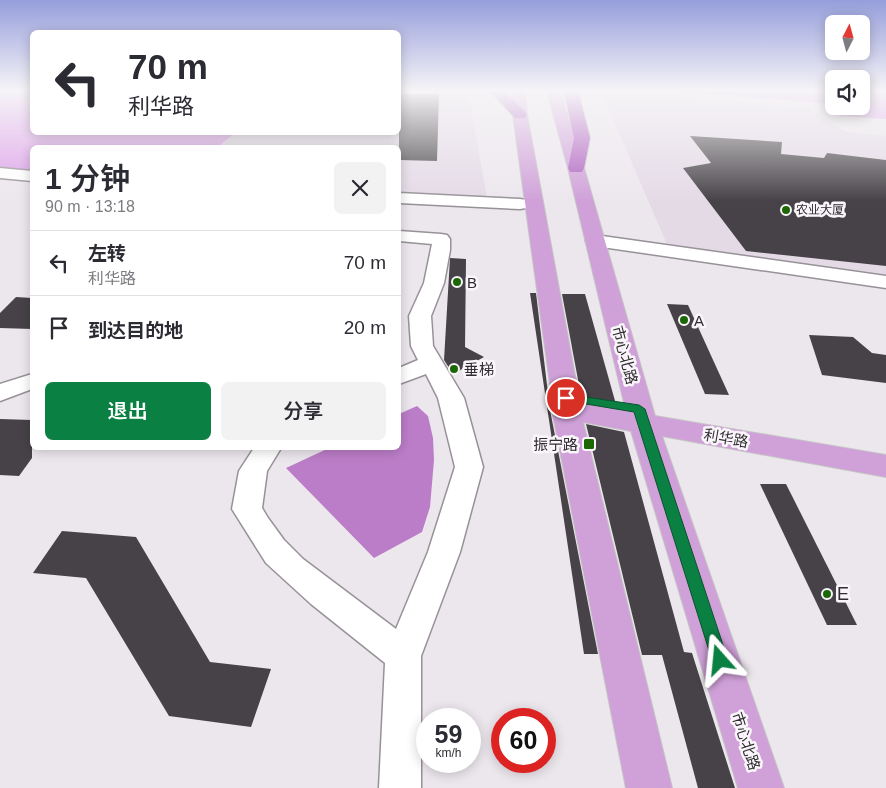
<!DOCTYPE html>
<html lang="zh">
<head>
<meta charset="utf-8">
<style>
  :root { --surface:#fff; --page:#f2f2f3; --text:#2b2b33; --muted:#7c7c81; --line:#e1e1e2; --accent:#0b8043 }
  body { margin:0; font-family:Arial,"Noto Sans SC",sans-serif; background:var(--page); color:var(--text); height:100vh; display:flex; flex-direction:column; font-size:19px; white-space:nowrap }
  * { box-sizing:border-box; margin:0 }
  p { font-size:16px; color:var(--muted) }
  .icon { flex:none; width:28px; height:28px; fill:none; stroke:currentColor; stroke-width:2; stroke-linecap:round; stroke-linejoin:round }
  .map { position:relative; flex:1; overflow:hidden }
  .panel { position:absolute; left:30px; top:145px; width:371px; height:305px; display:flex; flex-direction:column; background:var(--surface); border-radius:8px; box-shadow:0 2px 12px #0003 }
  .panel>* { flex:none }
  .banner { position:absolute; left:30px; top:30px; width:371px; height:105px; border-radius:8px; box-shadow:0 2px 12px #0003; background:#fff; color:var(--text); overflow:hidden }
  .needle { width:32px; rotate:6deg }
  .buttons { position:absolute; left:825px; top:15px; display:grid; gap:10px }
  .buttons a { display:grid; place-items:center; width:45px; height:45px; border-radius:8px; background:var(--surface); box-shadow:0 2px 12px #0003; font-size:25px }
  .speed { position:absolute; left:416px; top:708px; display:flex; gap:10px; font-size:25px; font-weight:700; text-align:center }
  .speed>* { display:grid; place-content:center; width:65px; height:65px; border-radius:50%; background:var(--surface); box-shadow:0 2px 12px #0003; line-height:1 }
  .speed small { font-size:12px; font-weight:400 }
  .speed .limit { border:8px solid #d22; background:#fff; color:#111 }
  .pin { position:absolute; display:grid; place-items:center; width:42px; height:42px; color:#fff; margin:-21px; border:2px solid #fff; border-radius:50%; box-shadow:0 1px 5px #0007 }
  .me { position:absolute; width:55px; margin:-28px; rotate:342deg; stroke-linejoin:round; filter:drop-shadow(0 0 4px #0008) }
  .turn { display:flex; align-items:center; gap:18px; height:105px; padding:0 15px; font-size:22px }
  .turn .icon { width:65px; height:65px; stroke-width:2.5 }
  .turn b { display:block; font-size:35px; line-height:42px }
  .round { display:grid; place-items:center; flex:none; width:52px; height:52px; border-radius:8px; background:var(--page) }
  .overview { display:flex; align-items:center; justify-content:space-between; height:85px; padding:0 15px }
  h1 { font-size:30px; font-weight:600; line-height:38px }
  .cta { display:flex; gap:10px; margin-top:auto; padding:10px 15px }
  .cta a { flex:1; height:58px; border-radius:8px; background:var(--accent); color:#fff; font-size:20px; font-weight:600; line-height:58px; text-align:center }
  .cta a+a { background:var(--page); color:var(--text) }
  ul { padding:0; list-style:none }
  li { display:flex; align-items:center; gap:15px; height:65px; padding:0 15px; border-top:1px solid var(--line) }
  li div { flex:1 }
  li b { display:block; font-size:19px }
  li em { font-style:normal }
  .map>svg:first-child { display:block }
  .built { fill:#e4dae6 }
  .green { fill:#dda1ea }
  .water { fill:#bb7dc8 }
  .building { fill:#464247 }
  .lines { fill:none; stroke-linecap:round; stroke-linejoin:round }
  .minor-casing { stroke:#979297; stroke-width:3 }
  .major-casing { stroke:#c5c4c5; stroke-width:2 }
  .highway-casing { stroke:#c5c4c5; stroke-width:2 }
  .minor { fill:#fff; fill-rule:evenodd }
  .major { fill:#d0a1d9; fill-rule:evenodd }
  .highway { fill:#b062c0; fill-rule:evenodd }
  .route { fill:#0b8043; stroke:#07532c }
  .poi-dot { fill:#1b6704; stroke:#faf5fb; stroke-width:2 }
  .labels { text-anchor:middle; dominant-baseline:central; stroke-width:5; stroke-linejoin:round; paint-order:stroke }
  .far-poi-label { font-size:12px; fill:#2f2d2f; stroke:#faf5fb; text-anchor:start }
  .poi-label { font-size:15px; fill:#2f2d2f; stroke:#faf5fb; text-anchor:start }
  .street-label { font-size:15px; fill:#2f2d2f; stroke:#faf5fb }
  .near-poi-label { font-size:18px; fill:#2f2d2f; stroke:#faf5fb; text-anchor:start }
</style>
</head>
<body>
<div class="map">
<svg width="886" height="788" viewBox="0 0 886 788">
  <rect width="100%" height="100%" fill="#ece7ed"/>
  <g class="built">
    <path d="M399 91H468L487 198 399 195V148H218L235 133 399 132Z"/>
    <path d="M601 91 809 108 846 132 886 136V281L669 249Z"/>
  </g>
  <g class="green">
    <path d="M0 91H32V132L235 133 218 147 32 148V180L0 179Z"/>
    <path d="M679 91H834V106H861V91H886V119L839 116 832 104Z"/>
  </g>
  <path class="water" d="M417 406 428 416 433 438 434 460 430 507 422 532 374 558 286 468 329 448H399V414Z"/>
  <g class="building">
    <path d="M399 94H439L437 161 399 160Z"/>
    <path d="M690 136 782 142 781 154 824 158 827 153 886 160V266L746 251 683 168 711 163Z"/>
    <path d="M450 258 466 259 465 347 484 357 453 374 444 360Z"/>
    <path d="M530 293H536L550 410 598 654H584Z"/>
    <path d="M562 294H585L617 408 582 401Z"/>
    <path d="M16 297 32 298V329L0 328V313Z"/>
    <path d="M667 304 688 305 729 395 705 394Z"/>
    <path d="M809 335 853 337 872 353 886 355V383L822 375Z"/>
    <path d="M0 419 32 420V458L19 476 0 475Z"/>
    <path d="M586 424 624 432 684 652 692 653 735 788H698L662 655H642Z"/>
    <path d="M760 484H786L857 625H827Z"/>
    <path d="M62 531 136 537 210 662 271 669 251 727 169 716 86 578 33 573Z"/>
  </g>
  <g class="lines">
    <g class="minor-casing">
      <g id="minor">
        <path d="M0 168 32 171V181L0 178Z"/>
        <path d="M399 193 520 199 526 200 528 204 526 208 520 209 399 203Z"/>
        <path d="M399 231 441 234 447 235 450 239V250L444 283 431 316 433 346 464 398 483 467 460 552 421 656V788H379L385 663 311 604 266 563 232 509 239 471 254 448H281L267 471 262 508 268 518 284 540 303 559 396 629 428 552 455 467 438 398 426 374 399 384V368L418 360 411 346 409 316 424 283 432 244 399 241Z"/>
        <path d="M595 235 886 276V288L588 245 586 241 588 237Z"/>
        <path d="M32 374V389L0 401V384Z"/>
      </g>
    </g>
    <g class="major-casing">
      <path id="major" d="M512 91H525L527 115 580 403 626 411 568 168 547 91H560L584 168 655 416 886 455V477L662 436 784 788H738L631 431 583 422 672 788H626L552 410V398L513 115Z"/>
    </g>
    <g class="highway-casing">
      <g id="highway">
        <path d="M490 91H504L525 112 527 115 525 118H515Z"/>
        <path d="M564 91H578L590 138 584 168 582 172H570L568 168 574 138Z"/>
      </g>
    </g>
    <use href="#minor" class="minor"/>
    <use href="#major" class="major"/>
    <use href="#highway" class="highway"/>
  </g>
  <linearGradient id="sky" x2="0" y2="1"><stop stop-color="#969edb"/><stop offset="0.45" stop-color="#f6f4f7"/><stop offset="1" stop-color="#f6f4f7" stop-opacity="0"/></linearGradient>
  <rect width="886" height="201" fill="url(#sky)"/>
  <path class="route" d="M566 394 639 405 645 409 728 660 726 666 720 668 714 666 712 660 634 412 562 400 560 398Z"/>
  <g class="poi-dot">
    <circle cx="786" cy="210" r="5"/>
    <circle cx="457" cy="282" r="5"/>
    <circle cx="684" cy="320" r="5"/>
    <circle cx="454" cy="369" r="5"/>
    <rect x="583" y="438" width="12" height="12" rx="2.5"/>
    <circle cx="827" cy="594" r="5"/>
  </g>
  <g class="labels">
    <g class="far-poi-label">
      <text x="796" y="210">农业大厦</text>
    </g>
    <g class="poi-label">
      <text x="467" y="282">B</text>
      <text x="694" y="320">A</text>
      <text x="464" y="369">垂梯</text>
      <text x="578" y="444" text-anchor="end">振宁路</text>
    </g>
    <g class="street-label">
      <text transform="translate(625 355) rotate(75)">市心北路</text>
      <text transform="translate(726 438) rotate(10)">利华路</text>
      <text transform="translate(746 741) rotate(72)">市心北路</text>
    </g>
    <g class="near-poi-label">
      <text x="837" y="594">E</text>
    </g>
  </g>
</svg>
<div class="buttons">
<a><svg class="needle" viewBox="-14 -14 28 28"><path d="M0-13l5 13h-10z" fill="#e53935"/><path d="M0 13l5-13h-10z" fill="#7c7c81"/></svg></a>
<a><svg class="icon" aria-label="sound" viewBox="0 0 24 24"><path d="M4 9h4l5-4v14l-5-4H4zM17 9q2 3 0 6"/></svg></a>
</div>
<div class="speed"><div>59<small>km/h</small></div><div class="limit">60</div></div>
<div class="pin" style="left:566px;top:398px;background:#d93025"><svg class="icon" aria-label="arrive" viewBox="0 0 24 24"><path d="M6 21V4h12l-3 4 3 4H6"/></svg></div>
<svg class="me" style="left:720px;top:660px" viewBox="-20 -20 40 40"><path d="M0-17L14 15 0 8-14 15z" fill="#0b8043" stroke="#fff" stroke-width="4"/></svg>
<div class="banner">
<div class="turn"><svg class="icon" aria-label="left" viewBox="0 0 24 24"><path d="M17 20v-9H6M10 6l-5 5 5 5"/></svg><div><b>70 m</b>利华路</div></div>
</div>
<section class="panel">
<div class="overview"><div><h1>1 分钟</h1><p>90 m · 13:18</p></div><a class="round"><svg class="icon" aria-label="close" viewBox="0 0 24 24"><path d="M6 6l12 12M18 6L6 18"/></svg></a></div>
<ul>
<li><svg class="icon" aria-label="left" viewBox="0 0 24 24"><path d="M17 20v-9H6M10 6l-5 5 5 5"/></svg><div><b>左转</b><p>利华路</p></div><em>70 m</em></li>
<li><svg class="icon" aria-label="arrive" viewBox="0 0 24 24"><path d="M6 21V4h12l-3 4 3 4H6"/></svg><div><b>到达目的地</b></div><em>20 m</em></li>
</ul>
<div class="cta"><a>退出</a><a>分享</a></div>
</section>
</div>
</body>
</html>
